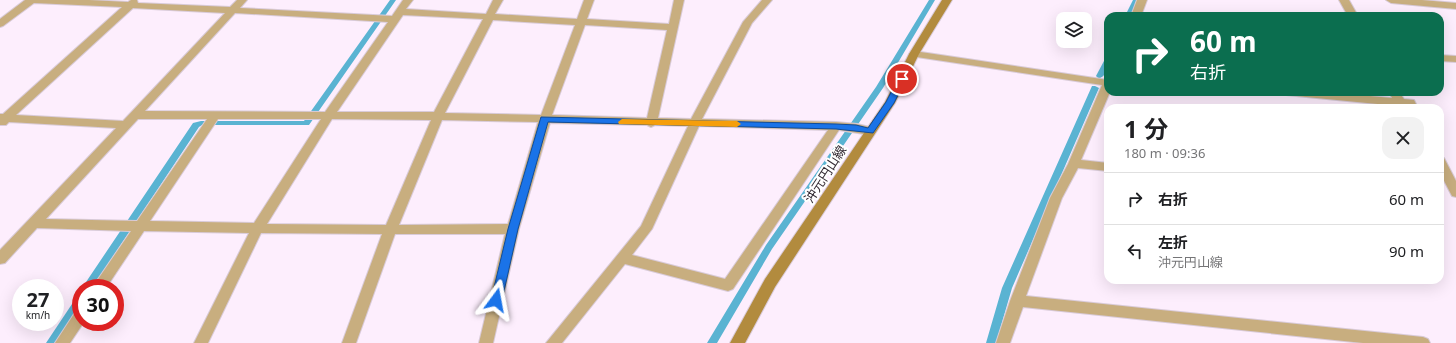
<!DOCTYPE html>
<html lang="ja">
<head>
<meta charset="utf-8">
<style>
  :root { --surface:#fff; --page:#f2f2f2; --text:#202124; --muted:#757577; --line:#e0e0e0 }
  body { margin:0; font-family:"Noto Sans","Noto Sans JP",sans-serif; background:var(--page); color:var(--text); height:100vh; display:flex; flex-direction:column; font-size:15px; white-space:nowrap }
  * { box-sizing:border-box; margin:0 }
  p { font-size:13px; color:var(--muted) }
  .icon { flex:none; width:22px; height:22px; fill:none; stroke:currentColor; stroke-width:2; stroke-linecap:round; stroke-linejoin:round }
  .map { position:relative; flex:1; overflow:hidden }
  .details { position:absolute; left:1104px; top:104px; width:340px; height:180px; display:flex; flex-direction:column; background:var(--surface); border-radius:12px; box-shadow:0 4px 16px #0002 }
  .details>* { flex:none }
  .banner { position:absolute; left:1104px; top:12px; width:340px; height:84px; border-radius:12px; box-shadow:0 4px 16px #0002; background:#0b6e4f; color:#fff; overflow:hidden }
  .tools { position:absolute; left:1056px; top:12px; display:grid; gap:8px }
  .tools a { display:grid; place-items:center; width:36px; height:36px; border-radius:8px; background:var(--surface); box-shadow:0 4px 16px #0002; font-size:20px }
  .speed { position:absolute; left:12px; top:279px; display:flex; gap:8px; font-size:20px; font-weight:700; text-align:center }
  .speed>* { display:grid; place-content:center; width:52px; height:52px; border-radius:50%; background:var(--surface); box-shadow:0 4px 16px #0002; line-height:1 }
  .speed small { font-size:10px; font-weight:400 }
  .speed .limit { border:6px solid #d22; background:#fff; color:#111 }
  .pin { position:absolute; display:grid; place-items:center; width:34px; height:34px; color:#fff; margin:-17px; border:2px solid #fff; border-radius:50%; box-shadow:0 1px 4px #0007 }
  .me { position:absolute; width:44px; margin:-22px; rotate:13deg; stroke-linejoin:round; filter:drop-shadow(0 0 3px #0008) }
  .turn { display:flex; align-items:center; gap:14px; height:84px; padding:0 20px; font-size:18px }
  .turn .icon { width:52px; height:52px; stroke-width:2.5 }
  .turn b { display:block; font-size:28px; line-height:34px }
  .round { display:grid; place-items:center; flex:none; width:42px; height:42px; border-radius:12px; background:var(--page) }
  .overview { display:flex; align-items:center; justify-content:space-between; height:68px; padding:0 20px }
  h1 { font-size:24px; font-weight:700; line-height:30px }
  ul { padding:0; list-style:none }
  li { display:flex; align-items:center; gap:12px; height:52px; padding:0 20px; border-top:1px solid var(--line) }
  li div { flex:1 }
  li b { display:block; font-size:15px }
  li em { font-style:normal }
  .map>svg:first-child { display:block }
  .lines { fill:none; stroke-linecap:round; stroke-linejoin:round }
  .stream { fill:#5ab3d2; fill-rule:evenodd }
  .minor-casing { stroke:#d9cbd9; stroke-width:2 }
  .secondary-casing { stroke:#d9cbd9; stroke-width:2 }
  .minor { fill:#c8ae7f; fill-rule:evenodd }
  .secondary { fill:#b28b3e; fill-rule:evenodd }
  .route { fill:#1a73e8; stroke:#114b97 }
  .slow { fill:#f59e0b }
  .labels { text-anchor:middle; dominant-baseline:central; stroke-width:4; stroke-linejoin:round; paint-order:stroke }
  .street-label { font-size:13px; fill:#342b34; stroke:#fff }
</style>
</head>
<body>
<div class="map">
<svg width="1456" height="343" viewBox="0 0 1456 343">
  <rect width="100%" height="100%" fill="#fdeefd"/>
  <g class="lines">
    <g class="stream">
      <path d="M390 0H396L309 125H202L199 127 92 288H82L193 123 201 121H304Z"/>
      <path d="M929 0H935L883 88 772 249 717 343H707L766 245 876 87Z"/>
      <path d="M1133 0H1139L1131 16H1125Z"/>
      <path d="M1108 57C1108 64 1108 75 1100 78H1098L1096 76 1105 59Z"/>
      <path d="M1092 86H1095L1099 88 1012 288 996 343H986L1002 288Z"/>
      <path d="M81 294V306L56 343H46L78 295Z"/>
    </g>
    <g class="minor-casing">
      <g id="minor">
        <path d="M25 0H89L128 2 131 0H137L138 3 230 7 237 0H247L240 8 392 16 403 0H413L406 9 486 14 493 0H503L495 14 577 19 584 0H594L587 19 669 24 674 0H684L658 118 691 119 743 22 762 0H772L752 23 702 119 836 122 857 124 874 128 876 131 874 134 870 135 839 130 733 289 728 291 625 264 562 343H546L641 226 688 126 655 125 651 127 647 125 550 123 519 229 493 343H479L505 234H395L356 343H342L382 234 261 233 208 343H194L249 233 144 231 106 288H92L131 231 37 228 5 263 0 264V250L116 128 9 122 6 125H0V114H3L122 7 34 3 3 26 0 27V19ZM133 8 225 13 123 121 16 115ZM235 13 388 22 325 112 145 111ZM403 15 483 19 434 112H337ZM493 20 575 25 541 115 445 113ZM585 25 667 30 647 118 552 115ZM138 119H207L137 221 46 219ZM218 119H321L254 223 150 221ZM332 119 431 120 386 225 267 224ZM442 120 538 122 508 224 399 225ZM699 126 828 130 725 279 632 255 652 229Z"/>
        <path d="M1137 0H1147L1141 16H1131Z"/>
        <path d="M1339 0H1349L1358 16H1348Z"/>
        <path d="M1386 0H1422L1456 3V9L1391 3Z"/>
        <path d="M914 51 1108 80V92H1110L1081 160 1108 163V171L1078 168 1062 198 1026 296 1423 337 1428 339 1430 343H1363L1023 307 1010 343H996L1010 301 1050 198 1068 164 1102 85 910 56 909 54Z"/>
        <path d="M1440 55 1456 56V62L1440 61Z"/>
        <path d="M1281 92H1326L1392 98 1389 92H1399L1404 99 1414 100 1418 108 1286 95 1282 94Z"/>
        <path d="M1440 157 1444 158 1456 181V197L1452 196 1440 173Z"/>
        <path d="M81 309V322H84L70 343H55L76 311Z"/>
      </g>
    </g>
    <g class="secondary-casing">
      <path id="secondary" d="M942 0H952L919 54 895 103 775 287 745 343H730L765 279 885 102 909 54Z"/>
    </g>
    <use href="#minor" class="minor"/>
    <use href="#secondary" class="secondary"/>
  </g>
  <path class="route" d="M902 76 906 79 894 103 873 133 836 129 548 122 518 229 502 300 500 303 496 304 493 303 491 300 508 229 541 117 836 124 856 125 868 128 886 102 899 77Z"/>
  <path class="slow" d="M622 119 737 121 741 124 737 127 619 124 618 122Z"/>
  <g class="labels">
    <g class="street-label">
      <text transform="translate(825 174) rotate(-57)">沖元円山線</text>
    </g>
  </g>
</svg>
<div class="tools">
<a><svg class="icon" aria-label="layers" viewBox="0 0 24 24"><path d="M12 4l9 5-9 5-9-5zM3 14l9 5 9-5"/></svg></a>
</div>
<div class="speed"><div>27<small>km/h</small></div><div class="limit">30</div></div>
<div class="pin" style="left:902px;top:79px;background:#d93025"><svg class="icon" aria-label="arrive" viewBox="0 0 24 24"><path d="M6 21V4h12l-3 4 3 4H6"/></svg></div>
<svg class="me" style="left:496px;top:300px" viewBox="-20 -20 40 40"><path d="M0-17L14 15 0 8-14 15z" fill="#1a73e8" stroke="#fff" stroke-width="4"/></svg>
<div class="banner">
<div class="turn"><svg class="icon" aria-label="right" viewBox="0 0 24 24"><path d="M7 20v-9h11M14 6l5 5-5 5"/></svg><div><b>60 m</b>右折</div></div>
</div>
<section class="details">
<div class="overview"><div><h1>1 分</h1><p>180 m · 09:36</p></div><a class="round"><svg class="icon" aria-label="close" viewBox="0 0 24 24"><path d="M6 6l12 12M18 6L6 18"/></svg></a></div>
<ul>
<li><svg class="icon" aria-label="right" viewBox="0 0 24 24"><path d="M7 20v-9h11M14 6l5 5-5 5"/></svg><div><b>右折</b></div><em>60 m</em></li>
<li><svg class="icon" aria-label="left" viewBox="0 0 24 24"><path d="M17 20v-9H6M10 6l-5 5 5 5"/></svg><div><b>左折</b><p>沖元円山線</p></div><em>90 m</em></li>
</ul>
</section>
</div>
</body>
</html>
